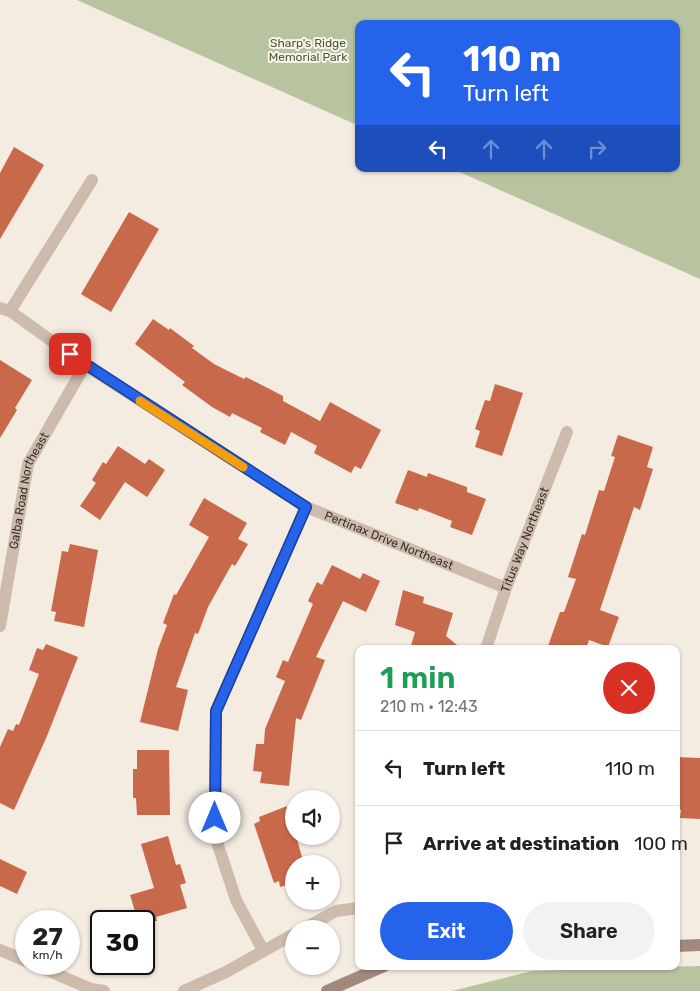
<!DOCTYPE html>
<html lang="en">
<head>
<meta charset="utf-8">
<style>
  :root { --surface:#fff; --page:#f2f2f2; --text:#202124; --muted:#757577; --line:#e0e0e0; --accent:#2563eb }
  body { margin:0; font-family:Rubik,sans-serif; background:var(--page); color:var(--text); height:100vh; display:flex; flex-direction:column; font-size:19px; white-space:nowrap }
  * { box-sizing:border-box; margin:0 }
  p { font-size:16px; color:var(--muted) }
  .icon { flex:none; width:28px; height:28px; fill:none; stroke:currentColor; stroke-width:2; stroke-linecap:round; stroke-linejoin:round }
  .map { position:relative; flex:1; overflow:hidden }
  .panel { position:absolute; left:355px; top:645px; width:325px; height:325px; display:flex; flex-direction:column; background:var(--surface); border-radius:10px; box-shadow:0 1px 4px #0004 }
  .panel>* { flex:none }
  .hud { position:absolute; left:355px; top:20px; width:325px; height:152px; border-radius:10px; box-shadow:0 1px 4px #0004; background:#2563eb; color:#fff; overflow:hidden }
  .tools { position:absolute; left:285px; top:790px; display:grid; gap:10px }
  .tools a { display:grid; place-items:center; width:55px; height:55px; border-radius:50%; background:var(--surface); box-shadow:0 1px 4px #0004; font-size:25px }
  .speed { position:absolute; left:15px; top:910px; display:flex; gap:10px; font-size:25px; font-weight:700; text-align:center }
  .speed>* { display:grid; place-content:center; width:65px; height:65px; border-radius:50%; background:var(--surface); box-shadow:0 1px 4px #0004; line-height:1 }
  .speed small { font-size:12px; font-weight:400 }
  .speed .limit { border:2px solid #111; border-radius:8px; background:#fff; color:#111 }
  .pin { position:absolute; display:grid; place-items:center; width:42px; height:42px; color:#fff; margin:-21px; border-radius:10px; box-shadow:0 2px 8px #0006 }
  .me { position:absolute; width:55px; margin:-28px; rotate:0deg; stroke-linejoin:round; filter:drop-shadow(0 0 4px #0008) }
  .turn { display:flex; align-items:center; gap:18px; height:105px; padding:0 25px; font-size:22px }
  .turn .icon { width:65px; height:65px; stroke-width:2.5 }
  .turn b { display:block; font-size:35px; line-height:42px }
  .lanes { display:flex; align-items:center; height:48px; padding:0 25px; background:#0003; justify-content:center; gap:25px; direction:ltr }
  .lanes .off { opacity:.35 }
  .round { display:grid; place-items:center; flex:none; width:52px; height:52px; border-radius:26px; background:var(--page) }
  .summary { display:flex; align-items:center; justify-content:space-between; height:85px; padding:0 25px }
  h1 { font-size:30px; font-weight:600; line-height:38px; color:#1e9e55 }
  .action { display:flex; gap:10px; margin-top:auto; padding:10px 25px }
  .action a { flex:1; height:58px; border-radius:30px; background:var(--accent); color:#fff; font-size:20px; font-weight:600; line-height:58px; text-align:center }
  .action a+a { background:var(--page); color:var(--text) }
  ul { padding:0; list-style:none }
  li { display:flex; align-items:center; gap:15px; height:75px; padding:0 25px; border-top:1px solid var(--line) }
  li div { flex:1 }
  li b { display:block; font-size:19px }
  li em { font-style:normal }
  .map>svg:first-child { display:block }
  .green { fill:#b8c4a0 }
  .building { fill:#c8694b }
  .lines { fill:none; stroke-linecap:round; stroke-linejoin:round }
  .street { stroke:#cdbbac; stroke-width:12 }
  .secondary { stroke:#a18a7d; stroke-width:12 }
  .route-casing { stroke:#184099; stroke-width:12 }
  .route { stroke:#2563eb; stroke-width:9 }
  .slow { stroke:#f59e0b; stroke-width:9 }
  .labels { text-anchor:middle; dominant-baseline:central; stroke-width:4; stroke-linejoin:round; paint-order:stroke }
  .park-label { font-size:12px; fill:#4a5a2e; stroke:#fbf5ee }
  .street-label { font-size:12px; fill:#3b302b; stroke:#fbf5ee }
</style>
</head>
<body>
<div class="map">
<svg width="700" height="991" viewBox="0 0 700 991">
  <rect width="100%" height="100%" fill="#f4ebe1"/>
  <g class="green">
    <path d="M77 0H700V279L453 169H676V24H359V126Z"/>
    <path d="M700 966V991H452L532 971Z"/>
  </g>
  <g class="building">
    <path d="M14 147 44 165 0 239V173Z"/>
    <path d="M129 212 159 229 111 312 81 294Z"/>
    <path d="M153 319 169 330 170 328 194 346 192 348 214 364 244 379 246 377 283 396V401L320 421 330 402 381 430 361 469 355 466 351 473 314 453 317 446 291 432 285 445 260 432 262 428 232 413 230 417 212 407 182 385 185 382 135 344Z"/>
    <path d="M0 360 32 380 15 408 17 410 0 438Z"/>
    <path d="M495 384 523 393 502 456 475 447 480 431 475 429 485 400 490 401Z"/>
    <path d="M618 435 653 447 647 467 653 469 640 510 634 507 600 610 619 617 608 647 589 640 586 649H547L560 612H564L576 579 568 577 582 534 585 535 599 490 604 491 615 457 611 456Z"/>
    <path d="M118 446 145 464 149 459 165 470 147 497 125 482 100 520 80 506 96 483 92 480 103 462 106 464Z"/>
    <path d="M408 470 427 477 428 473 467 487V492L486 499 472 535 450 527 452 521 419 508 418 511 395 503Z"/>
    <path d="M204 498 247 523 238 539 248 544 235 566 232 564 208 607 198 634 195 633 176 687 188 690 178 731 140 722 158 649 167 625 163 623 174 594 176 595 209 537 189 525Z"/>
    <path d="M70 544 98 550 84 627 54 621 56 612 51 611 62 551 68 552Z"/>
    <path d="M332 565 360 579 363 573 380 581 366 612 343 601 316 657 325 660 301 720 296 718 289 786 260 783 262 772 253 771 256 744H264L265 729 285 681 276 677 283 660 288 662 313 604 308 601 317 582 322 585Z"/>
    <path d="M403 590 424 597 423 603 453 613 446 636 462 649H410L415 632 395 625Z"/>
    <path d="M46 644 78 657 47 736 14 810 0 803V747L8 729 13 731 16 724 19 725 39 674 29 670 37 648 43 650Z"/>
    <path d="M137 750H169L170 815H137L136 798H133V769H137Z"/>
    <path d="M676 757 700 758V819L680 818 681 810 676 809Z"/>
    <path d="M287 806 294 829V836H296L304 864H294V883L280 887 279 881 274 883 254 824 260 821 259 817Z"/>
    <path d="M168 836 176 865 180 864 186 883 180 885 187 908 156 917 157 921H138L130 895 154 888 141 844Z"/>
    <path d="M0 859 27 872 17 894 0 886Z"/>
  </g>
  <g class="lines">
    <g class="street">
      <path id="s1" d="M0 308 10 311 85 365 306 507 506 588"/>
      <path d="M10 311 92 180"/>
      <path id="s2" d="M0 626 28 464 85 365"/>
      <path id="s3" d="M486 649 506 588 567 432"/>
      <path d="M303 929 336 911 359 908"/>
      <path d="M0 950 26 961"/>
      <path d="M263 950 236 900 215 836 216 711 306 507"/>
      <path d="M33 964 91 989 104 991"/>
      <path d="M184 991 226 972 294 934"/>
    </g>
    <g class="secondary">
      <path d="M676 946 700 945"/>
      <path d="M327 991 384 966"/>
    </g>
  </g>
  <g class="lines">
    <g class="route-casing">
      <path id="route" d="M70 354 306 507 216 711 215 818"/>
    </g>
    <use href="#route" class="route"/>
    <path class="slow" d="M140 401 243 467"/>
  </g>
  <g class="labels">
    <g class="park-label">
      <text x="308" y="43">Sharp's Ridge<tspan x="308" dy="14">Memorial Park</tspan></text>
    </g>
    <g class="street-label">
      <text stroke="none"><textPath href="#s2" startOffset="139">Galba Road Northeast</textPath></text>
      <text stroke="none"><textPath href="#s3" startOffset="116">Titus Way Northeast</textPath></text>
      <text stroke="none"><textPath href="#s1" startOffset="455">Pertinax Drive Northeast</textPath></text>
    </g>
  </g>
</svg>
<div class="tools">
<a><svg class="icon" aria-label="sound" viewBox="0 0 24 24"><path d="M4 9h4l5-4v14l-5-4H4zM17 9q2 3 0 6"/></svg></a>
<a>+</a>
<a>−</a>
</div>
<div class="speed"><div>27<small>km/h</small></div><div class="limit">30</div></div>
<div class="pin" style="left:70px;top:354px;background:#d93025"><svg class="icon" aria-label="arrive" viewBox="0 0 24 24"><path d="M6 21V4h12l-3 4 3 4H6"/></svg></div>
<svg class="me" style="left:215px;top:818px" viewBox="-20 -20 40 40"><circle r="19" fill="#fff"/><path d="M0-13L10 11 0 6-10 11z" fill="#2563eb"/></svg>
<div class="hud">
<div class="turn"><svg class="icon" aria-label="left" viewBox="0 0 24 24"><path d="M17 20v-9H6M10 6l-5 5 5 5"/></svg><div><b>110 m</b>Turn left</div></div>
<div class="lanes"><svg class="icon" aria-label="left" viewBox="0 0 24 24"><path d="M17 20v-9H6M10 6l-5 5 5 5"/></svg><svg class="icon off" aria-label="ahead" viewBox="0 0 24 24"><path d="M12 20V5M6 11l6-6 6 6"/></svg><svg class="icon off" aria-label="ahead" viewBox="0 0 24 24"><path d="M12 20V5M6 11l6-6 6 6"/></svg><svg class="icon off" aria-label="right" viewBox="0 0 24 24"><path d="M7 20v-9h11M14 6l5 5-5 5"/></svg></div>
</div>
<section class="panel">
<div class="summary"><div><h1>1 min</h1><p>210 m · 12:43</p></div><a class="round" style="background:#d93025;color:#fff"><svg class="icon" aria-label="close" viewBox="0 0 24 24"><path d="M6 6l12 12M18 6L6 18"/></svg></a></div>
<ul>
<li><svg class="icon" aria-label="left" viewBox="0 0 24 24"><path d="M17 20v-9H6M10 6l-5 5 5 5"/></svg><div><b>Turn left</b></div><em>110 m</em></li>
<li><svg class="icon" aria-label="arrive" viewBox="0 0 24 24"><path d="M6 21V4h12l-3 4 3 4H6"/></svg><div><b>Arrive at destination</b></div><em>100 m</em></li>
</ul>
<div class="action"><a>Exit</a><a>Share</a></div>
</section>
</div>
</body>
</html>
